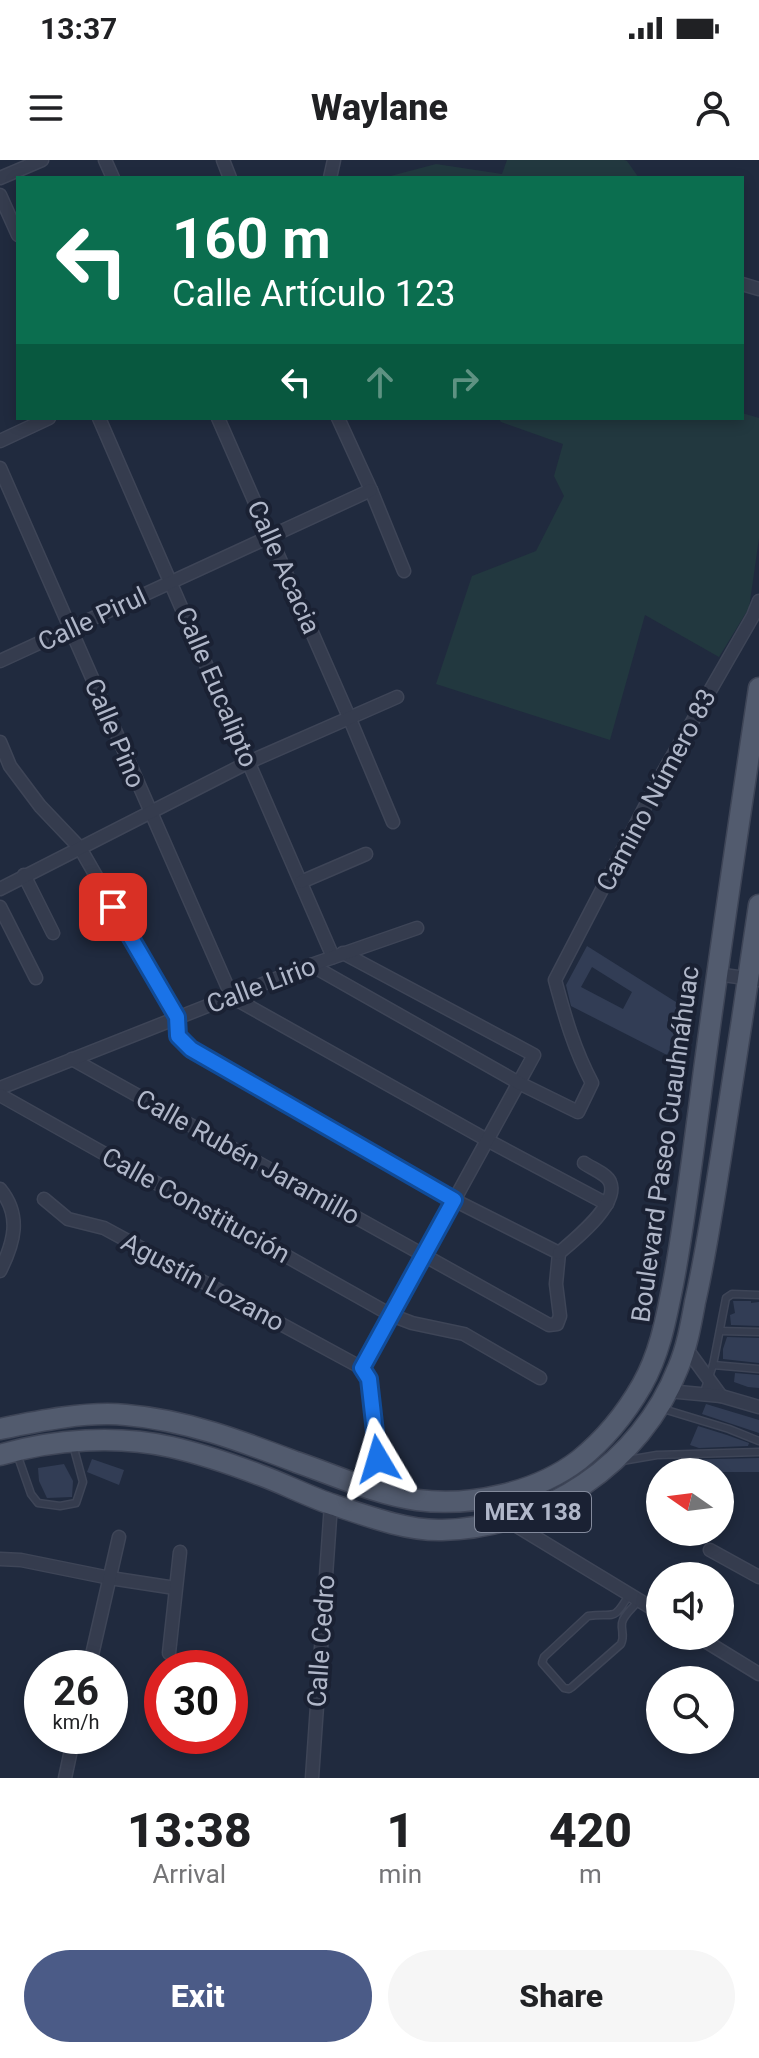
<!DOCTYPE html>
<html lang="en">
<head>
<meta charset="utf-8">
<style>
  :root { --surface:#fff; --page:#f6f6f6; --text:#202124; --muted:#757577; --accent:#4b5b87 }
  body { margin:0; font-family:Roboto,sans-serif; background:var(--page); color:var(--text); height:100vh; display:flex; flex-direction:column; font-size:30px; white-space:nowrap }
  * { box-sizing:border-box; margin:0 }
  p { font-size:26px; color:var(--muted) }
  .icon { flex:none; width:44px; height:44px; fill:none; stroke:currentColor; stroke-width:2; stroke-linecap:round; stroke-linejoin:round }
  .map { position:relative; height:1618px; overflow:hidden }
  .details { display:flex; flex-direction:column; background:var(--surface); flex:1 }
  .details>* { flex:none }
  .guide { position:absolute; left:16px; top:16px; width:728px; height:244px; border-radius:0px; box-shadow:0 4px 12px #0003; background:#0b6e4f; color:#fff; overflow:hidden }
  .needle { width:52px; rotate:284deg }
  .controls { position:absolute; left:646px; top:1298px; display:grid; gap:16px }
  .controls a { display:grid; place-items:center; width:88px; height:88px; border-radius:50%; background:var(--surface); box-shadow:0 4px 12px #0003; font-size:40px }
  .speed { position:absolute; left:24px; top:1490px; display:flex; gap:16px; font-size:40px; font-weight:700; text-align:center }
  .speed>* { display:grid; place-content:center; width:104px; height:104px; border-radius:50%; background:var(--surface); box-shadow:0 4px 12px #0003; line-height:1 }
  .speed small { font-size:20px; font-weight:400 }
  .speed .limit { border:12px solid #d22; background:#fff; color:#111 }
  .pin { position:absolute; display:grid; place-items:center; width:68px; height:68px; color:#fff; margin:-34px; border-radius:16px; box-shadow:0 4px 12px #0006 }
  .me { position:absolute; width:88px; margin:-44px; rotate:353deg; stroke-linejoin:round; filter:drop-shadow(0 0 6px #0008) }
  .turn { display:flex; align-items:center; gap:28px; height:168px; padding:0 24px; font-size:36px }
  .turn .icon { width:104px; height:104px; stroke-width:2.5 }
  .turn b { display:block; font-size:56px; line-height:68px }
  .lanes { display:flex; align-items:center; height:76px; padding:0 24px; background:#0003; justify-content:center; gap:40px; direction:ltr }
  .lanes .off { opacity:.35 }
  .eta { display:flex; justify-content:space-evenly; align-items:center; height:136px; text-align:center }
  .eta b { font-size:48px; font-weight:800; line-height:56px }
  .primary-button { display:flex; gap:16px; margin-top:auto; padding:16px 24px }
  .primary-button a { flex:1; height:92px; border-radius:48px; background:var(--accent); color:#fff; font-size:32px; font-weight:800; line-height:92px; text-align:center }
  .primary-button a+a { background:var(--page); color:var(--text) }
  .status { display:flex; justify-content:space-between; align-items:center; height:56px; padding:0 40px; background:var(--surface); direction:ltr }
  .status svg { height:22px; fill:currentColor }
  header { display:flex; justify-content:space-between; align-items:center; height:104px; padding:0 24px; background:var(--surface); font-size:36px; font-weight:800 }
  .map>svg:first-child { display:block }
  .green { fill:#22383f }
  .building { fill:#323d55; fill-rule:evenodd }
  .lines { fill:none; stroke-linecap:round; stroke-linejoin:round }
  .service-casing { stroke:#3e4557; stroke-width:9 }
  .minor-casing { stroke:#3e4557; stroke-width:15 }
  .primary-casing { stroke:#3e4557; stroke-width:23 }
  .service { stroke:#353c4e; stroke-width:6 }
  .minor { stroke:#353c4e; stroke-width:12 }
  .primary { stroke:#525b6e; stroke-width:20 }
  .route-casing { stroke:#114b97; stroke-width:20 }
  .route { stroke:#1a73e8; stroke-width:14 }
  .labels { text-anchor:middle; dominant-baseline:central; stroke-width:8; stroke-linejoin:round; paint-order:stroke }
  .shield { fill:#1a2133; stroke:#838a9c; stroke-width:2 }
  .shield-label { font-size:24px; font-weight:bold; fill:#b0b7c9 }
  .street-label { font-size:26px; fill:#b0b7c9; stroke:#1a2133 }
</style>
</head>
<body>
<div class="status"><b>13:37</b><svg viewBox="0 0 49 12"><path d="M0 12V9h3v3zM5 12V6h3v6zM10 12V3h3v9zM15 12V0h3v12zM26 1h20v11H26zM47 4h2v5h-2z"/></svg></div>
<header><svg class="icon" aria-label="menu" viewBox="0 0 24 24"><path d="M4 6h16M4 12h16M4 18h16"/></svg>Waylane<svg class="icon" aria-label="person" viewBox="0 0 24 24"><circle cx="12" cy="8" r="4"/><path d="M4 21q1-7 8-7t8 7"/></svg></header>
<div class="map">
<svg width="759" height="1618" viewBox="0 0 759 1618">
  <rect width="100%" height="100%" fill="#202a3e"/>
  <g class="green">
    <path d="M507 0H624L627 1 639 18H383L436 4 502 14Z"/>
    <path d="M742 253 759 258V378L749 448 719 497 645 455 610 580 436 524 472 416 536 391 564 336 554 316 563 284 501 262 498 258H742Z"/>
  </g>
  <g class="building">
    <path d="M587 786 695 854 682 864 667 895 571 846 566 825ZM592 807 632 832 623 849 581 827Z"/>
    <path d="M733 1141H751V1143L759 1142V1166L731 1165 730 1155 735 1153Z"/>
    <path d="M727 1177 759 1178V1203L723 1199V1189Z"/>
    <path d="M735 1213 759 1215V1228L748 1227 734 1222Z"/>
    <path d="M706 1244 759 1260V1273L702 1254Z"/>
    <path d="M698 1266 727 1275 749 1283 748 1286 699 1288 690 1285Z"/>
    <path d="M759 1298V1312H679L676 1300Z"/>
    <path d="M92 1299 124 1310 119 1325 87 1312Z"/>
    <path d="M64 1304 73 1321 72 1337 47 1338 39 1321 38 1308Z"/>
  </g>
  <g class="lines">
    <g class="service-casing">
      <g id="service">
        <path d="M720 1171 759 1172"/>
        <path d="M713 1205 759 1209"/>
        <path d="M703 1235 713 1205 726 1138 732 1134 759 1135"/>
        <path d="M660 1248 729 1269 759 1281"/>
        <path d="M17 1294 31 1334 38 1343 60 1346 76 1343 83 1322 73 1285"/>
        <path d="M622 1301 657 1295 759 1292"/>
        <path d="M629 1435C612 1463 616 1452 588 1456L544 1497 542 1503 564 1528 569 1529 572 1527 621 1484C625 1475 621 1472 622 1463 623 1455 634 1447 639 1440"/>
      </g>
    </g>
    <g class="minor-casing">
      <g id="minor">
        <path d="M105 0 113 18"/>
        <path d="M223 0 230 18"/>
        <path d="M0 18 42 0"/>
        <path d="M330 18 334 0"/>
        <path d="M0 35 18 75"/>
        <path d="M742 124 759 129"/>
        <path d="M99 258 333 797"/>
        <path d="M218 258 349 557 393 662"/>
        <path d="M338 258 371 330 404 411"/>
        <path d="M0 281 49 258"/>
        <path d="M0 308 232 837 487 980 607 1044"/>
        <path d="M0 501 371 330"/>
        <path d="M0 582 10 606 40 646 80 688 177 857 178 876 191 889 454 1040 559 1093"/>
        <path d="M24 715 53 773"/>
        <path d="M301 722 366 694"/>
        <path d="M0 729 249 602 397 537"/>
        <path d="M0 747 36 818"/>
        <path d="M343 793 534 895 362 1208"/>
        <path d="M311 805 519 923 578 952 592 923C574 889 565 857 555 820L661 616 753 456 759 441"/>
        <path d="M717 814 759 820"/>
        <path d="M72 899 549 1165 557 1164 560 1156 556 1124 559 1093"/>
        <path d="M0 928 311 805 417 768"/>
        <path d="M0 935 391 1155 412 1163 464 1174 540 1218"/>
        <path d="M0 1029C22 1056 14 1083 0 1111"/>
        <path d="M44 1039 68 1059 104 1068 362 1208"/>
        <path d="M559 1093C574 1080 620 1044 610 1022 607 1014 591 1008 584 1003"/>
        <path d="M686 1188 721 1236"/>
        <path d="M362 1208 369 1219 378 1299 371 1330"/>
        <path d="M668 1231 721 1236 759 1247"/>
        <path d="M507 1360 660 1453"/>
        <path d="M710 1390 759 1417"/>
        <path d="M0 1399 21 1400 110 1418 175 1428"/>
        <path d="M697 1476 759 1514"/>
        <path d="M169 1493 180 1392"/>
        <path d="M89 1508 119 1377"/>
        <path d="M65 1618 74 1576"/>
        <path d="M312 1618 331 1344"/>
      </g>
    </g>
    <g class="primary-casing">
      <g id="primary">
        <path d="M0 1269C38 1261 88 1251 126 1255 186 1260 241 1281 296 1302 337 1316 375 1334 417 1340 470 1347 536 1333 579 1300 604 1280 626 1253 642 1225 660 1193 666 1159 673 1124 684 1066 691 1007 699 948 717 808 738 668 759 528"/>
        <path d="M0 1295C54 1279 117 1275 171 1287 202 1294 231 1304 260 1315 285 1324 309 1337 334 1345 367 1356 407 1371 442 1370 544 1368 641 1303 678 1208 687 1187 691 1164 695 1142 706 1094 713 1045 721 996 734 912 747 829 759 745"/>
      </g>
    </g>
    <use href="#service" class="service"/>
    <use href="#minor" class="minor"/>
    <use href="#primary" class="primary"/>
  </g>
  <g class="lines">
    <g class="route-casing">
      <path id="route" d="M113 747 177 857 178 876 191 889 454 1040 362 1208 369 1219 378 1299"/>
    </g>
    <use href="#route" class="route"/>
  </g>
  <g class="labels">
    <rect class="shield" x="475" y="1332" width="116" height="40" rx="6"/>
    <g class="shield-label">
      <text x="533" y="1352">MEX 138</text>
    </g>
    <g class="street-label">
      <text transform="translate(284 407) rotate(66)">Calle Acacia</text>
      <text transform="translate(92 459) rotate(-25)">Calle Pirul</text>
      <text transform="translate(217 527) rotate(67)">Calle Eucalipto</text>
      <text transform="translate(115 573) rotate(67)">Calle Pino</text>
      <text transform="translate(656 630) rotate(-62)">Camino Número 83</text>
      <text transform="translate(261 825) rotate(-21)">Calle Lirio</text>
      <text transform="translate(665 984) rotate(-82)">Boulevard Paseo Cuauhnáhuac</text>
      <text transform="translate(248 997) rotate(29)">Calle Rubén Jaramillo</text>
      <text transform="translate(196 1045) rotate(29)">Calle Constitución</text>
      <text transform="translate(203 1122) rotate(28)">Agustín Lozano</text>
      <text transform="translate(321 1481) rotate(-86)">Calle Cedro</text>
    </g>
  </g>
</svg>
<div class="controls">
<a><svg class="needle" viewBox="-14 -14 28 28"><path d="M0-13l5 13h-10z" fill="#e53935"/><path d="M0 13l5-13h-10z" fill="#757577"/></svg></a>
<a><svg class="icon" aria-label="sound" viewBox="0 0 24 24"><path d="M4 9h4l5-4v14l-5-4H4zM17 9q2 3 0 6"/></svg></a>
<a><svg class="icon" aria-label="search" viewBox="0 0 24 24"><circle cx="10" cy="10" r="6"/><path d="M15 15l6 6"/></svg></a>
</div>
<div class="speed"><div>26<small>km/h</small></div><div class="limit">30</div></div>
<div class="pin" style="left:113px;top:747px;background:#d93025"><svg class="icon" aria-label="arrive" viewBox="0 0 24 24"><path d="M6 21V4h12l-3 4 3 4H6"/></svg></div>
<svg class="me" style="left:378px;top:1299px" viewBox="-20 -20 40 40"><path d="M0-17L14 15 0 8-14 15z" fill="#1a73e8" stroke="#fff" stroke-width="4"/></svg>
<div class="guide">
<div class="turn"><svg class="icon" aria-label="left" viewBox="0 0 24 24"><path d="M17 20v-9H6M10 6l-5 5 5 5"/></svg><div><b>160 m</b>Calle Artículo 123</div></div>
<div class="lanes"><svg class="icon" aria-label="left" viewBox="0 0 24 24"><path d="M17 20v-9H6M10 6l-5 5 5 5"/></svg><svg class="icon off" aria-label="ahead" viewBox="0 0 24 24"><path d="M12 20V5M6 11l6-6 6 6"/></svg><svg class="icon off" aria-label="right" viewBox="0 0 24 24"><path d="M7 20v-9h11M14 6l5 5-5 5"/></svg></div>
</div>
</div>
<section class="details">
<div class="eta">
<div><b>13:38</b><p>Arrival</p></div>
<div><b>1</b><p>min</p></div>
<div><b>420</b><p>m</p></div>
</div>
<div class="primary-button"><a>Exit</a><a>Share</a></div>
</section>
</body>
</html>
